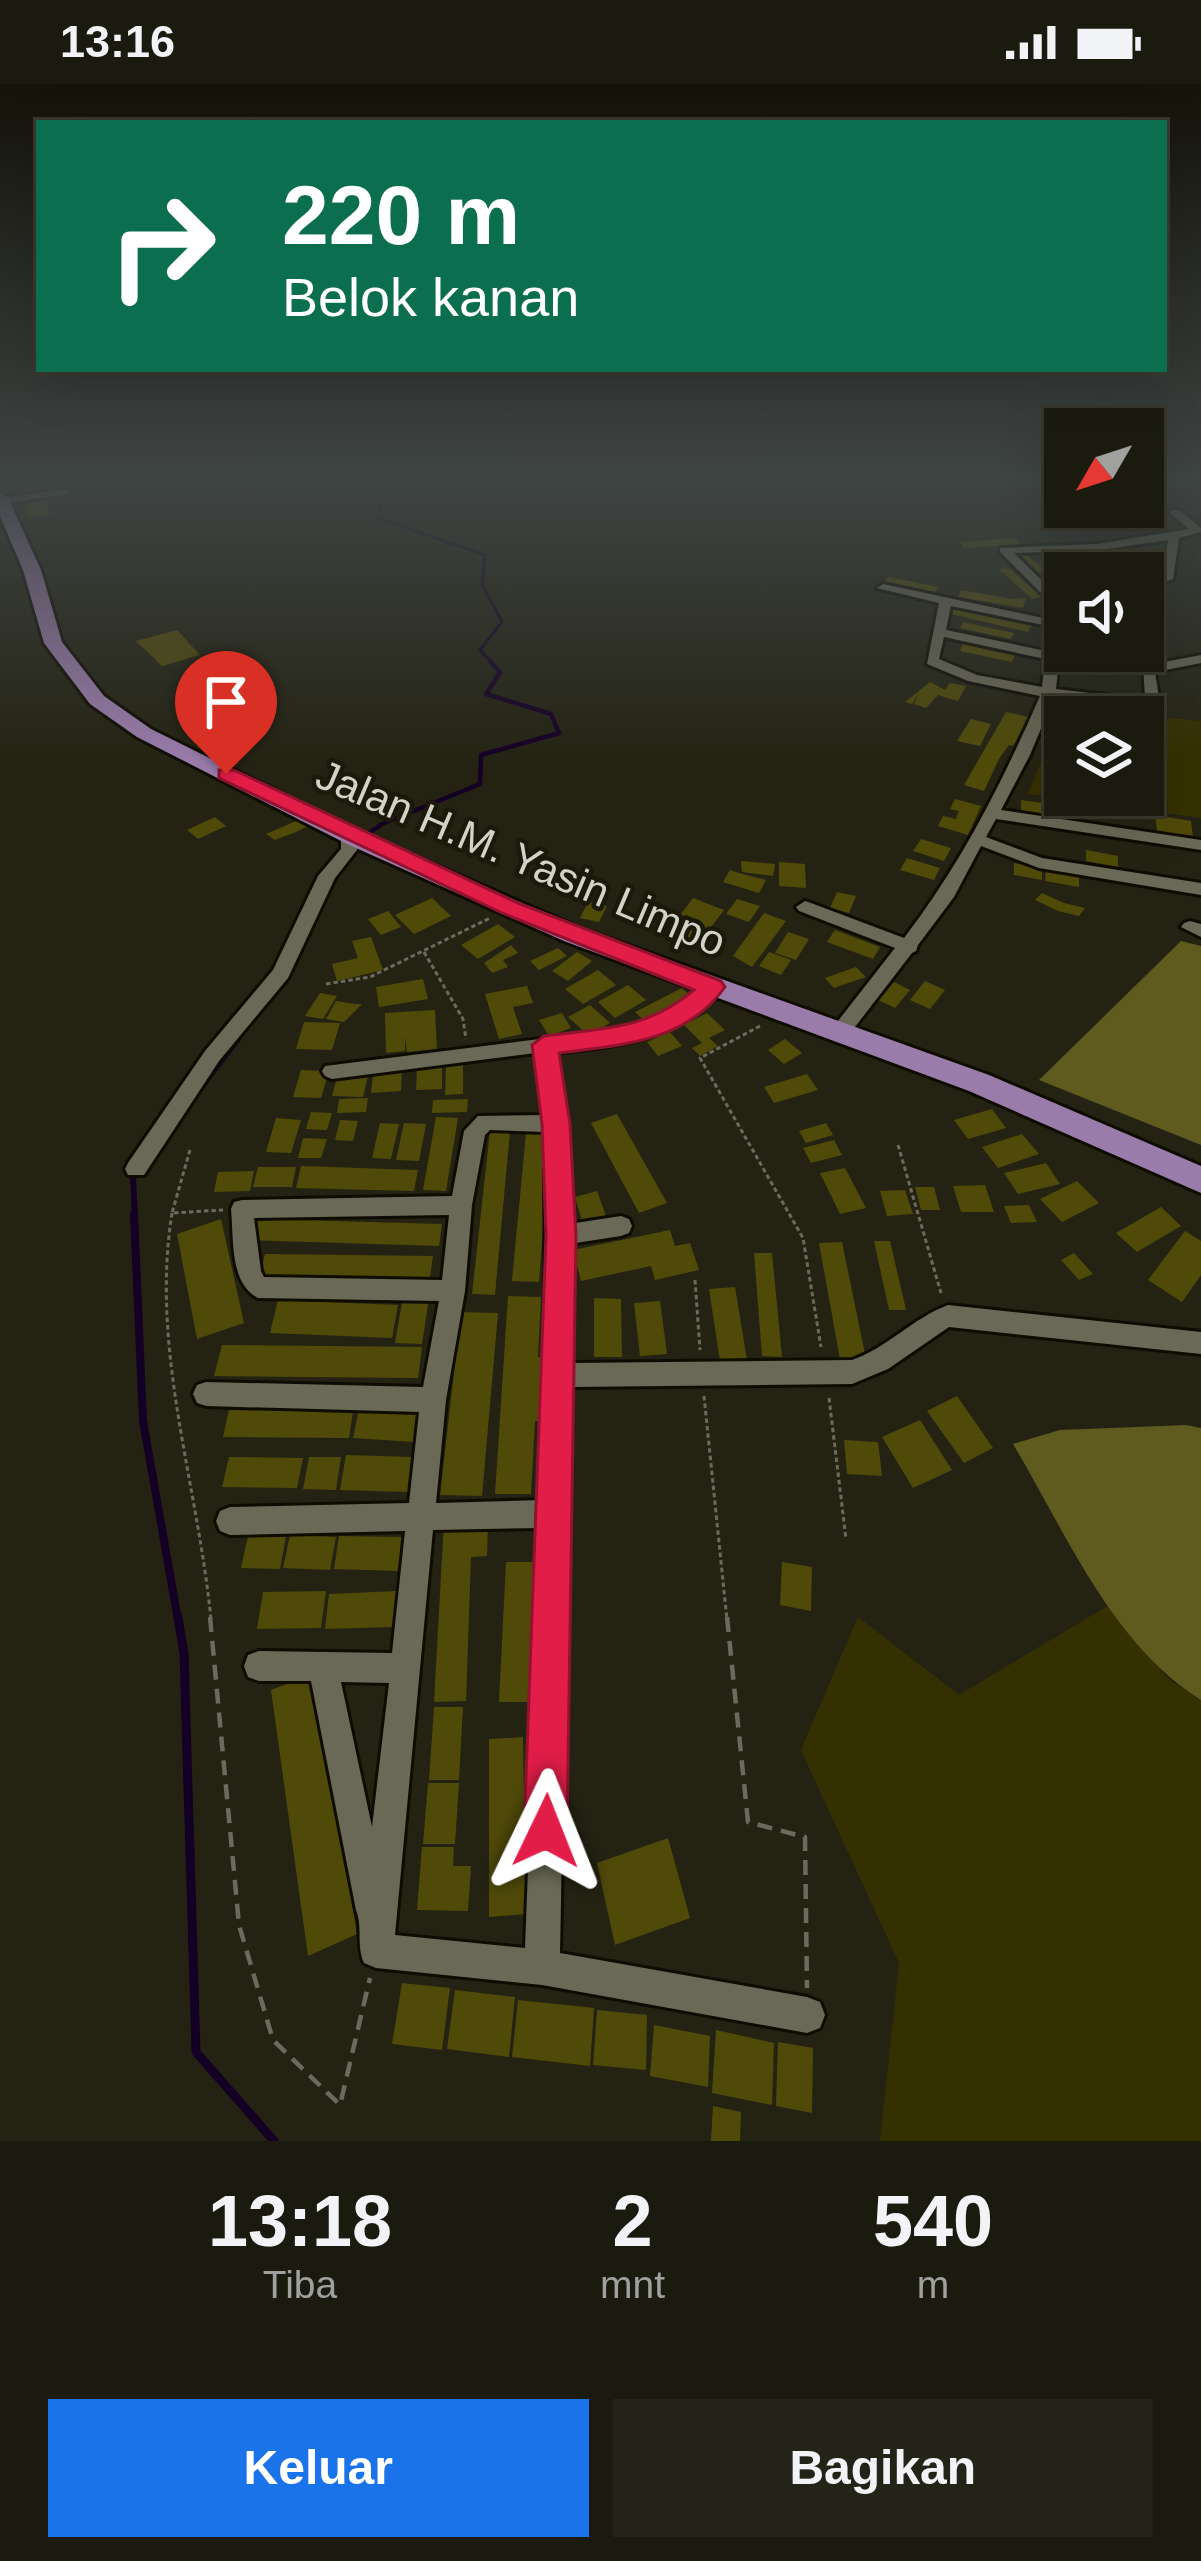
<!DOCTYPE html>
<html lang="id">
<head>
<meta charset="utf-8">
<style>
  :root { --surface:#1b1a0e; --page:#242317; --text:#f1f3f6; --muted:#a0a19e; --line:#39382e; --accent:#1a73e8 }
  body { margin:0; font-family:Arial,sans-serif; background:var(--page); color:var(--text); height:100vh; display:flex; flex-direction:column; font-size:45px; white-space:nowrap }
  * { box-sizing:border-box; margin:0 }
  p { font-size:39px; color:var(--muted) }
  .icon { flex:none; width:66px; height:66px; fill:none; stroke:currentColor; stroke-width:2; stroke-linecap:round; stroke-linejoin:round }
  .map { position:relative; height:2057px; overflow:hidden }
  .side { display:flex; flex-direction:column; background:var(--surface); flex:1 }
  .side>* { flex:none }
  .guide { position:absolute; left:36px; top:36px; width:1131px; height:252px; border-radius:0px; box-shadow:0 12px 48px #0002,0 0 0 3px var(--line); background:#0b6e4f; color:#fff; overflow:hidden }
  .needle { width:78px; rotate:231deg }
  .fabs { position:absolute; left:1044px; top:324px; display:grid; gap:24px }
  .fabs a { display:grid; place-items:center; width:120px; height:120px; border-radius:0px; background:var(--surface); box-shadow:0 12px 48px #0002,0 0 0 3px var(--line); font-size:60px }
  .pin { position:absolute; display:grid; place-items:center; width:102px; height:102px; color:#fff; margin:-123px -51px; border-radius:50% 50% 50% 0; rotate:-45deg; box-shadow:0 0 12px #0007 }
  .pin .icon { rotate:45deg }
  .me { position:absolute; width:132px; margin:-66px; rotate:2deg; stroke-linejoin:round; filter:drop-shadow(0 0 9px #0008) }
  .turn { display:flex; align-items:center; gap:42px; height:252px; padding:0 48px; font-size:54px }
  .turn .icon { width:156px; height:156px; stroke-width:2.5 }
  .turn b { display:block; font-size:84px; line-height:102px }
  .eta { display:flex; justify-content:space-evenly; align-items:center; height:204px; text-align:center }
  .eta b { font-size:72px; font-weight:800; line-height:84px }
  .action { display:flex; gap:24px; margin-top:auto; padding:24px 48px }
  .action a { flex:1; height:138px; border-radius:0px; background:var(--accent); color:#fff; font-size:48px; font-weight:800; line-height:138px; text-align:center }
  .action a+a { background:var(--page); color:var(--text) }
  .status { display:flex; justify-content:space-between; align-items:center; height:84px; padding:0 60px; background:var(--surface); direction:ltr }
  .status svg { height:33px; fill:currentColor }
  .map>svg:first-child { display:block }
  .green { fill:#353001; fill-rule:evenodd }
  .forest { fill:#5f5a1e }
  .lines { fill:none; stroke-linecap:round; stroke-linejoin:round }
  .stream-far4 { stroke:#150025; stroke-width:3 }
  .stream-far3 { stroke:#150025; stroke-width:4.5 }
  .stream-far2 { stroke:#150025; stroke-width:6 }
  .stream-far1 { stroke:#150025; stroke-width:8 }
  .stream { stroke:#150025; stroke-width:9 }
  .building { fill:#504a09 }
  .minor-casing { stroke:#0e0c01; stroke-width:6 }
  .primary-casing { stroke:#0e0c01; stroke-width:6 }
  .path-far1 { stroke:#6b6a5d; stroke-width:3; stroke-dasharray:4.5 3; stroke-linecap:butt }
  .path { stroke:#6b6a5d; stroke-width:4.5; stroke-dasharray:15 9; stroke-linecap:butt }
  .minor { fill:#6a6856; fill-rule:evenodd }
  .primary { fill:#9a7cab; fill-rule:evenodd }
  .route { fill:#e11d48; stroke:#92132f; stroke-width:3 }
  .labels { text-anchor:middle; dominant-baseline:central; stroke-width:9; stroke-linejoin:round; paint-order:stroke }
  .street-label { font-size:42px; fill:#d3d2c8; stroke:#1b190a }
</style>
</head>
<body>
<div class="status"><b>13:16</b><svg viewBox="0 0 49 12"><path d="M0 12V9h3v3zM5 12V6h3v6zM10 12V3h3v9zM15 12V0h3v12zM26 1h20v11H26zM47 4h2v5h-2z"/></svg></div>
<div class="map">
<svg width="1201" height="2057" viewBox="0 0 1201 2057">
  <rect width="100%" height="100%" fill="#242313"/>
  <g class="green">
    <path d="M1062 624 1201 637V734L1028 710ZM1065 633H1143V711H1065Z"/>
    <path d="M1109 1521 1168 1595 1201 1616V2057H880L899 1879 801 1666 858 1533 959 1611Z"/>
  </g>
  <g class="forest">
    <path d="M1181 857 1201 862V1061L1039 996Z"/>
    <path d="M1186 1341 1201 1344V1616C1112 1561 1065 1447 1013 1360L1060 1346Z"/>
  </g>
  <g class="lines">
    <path class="stream-far4" d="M381 393 378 434 485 471 482 500 502 538 480 566 493 580"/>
    <path class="stream-far3" d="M359 756 382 740 480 700 481 671 559 649 551 630 486 610 500 588 490 577"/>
    <g class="stream-far2">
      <path d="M200 1005 246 944"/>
      <path d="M135 1133 133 1094 138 1088"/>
    </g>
    <path class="stream-far1" d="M134 1130 143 1337 178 1536"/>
    <path class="stream" d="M178 1533 184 1570 196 1968 274 2057"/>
  </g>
  <g class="building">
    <path d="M44 411 50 430 29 434 21 416Z"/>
    <path d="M1015 454 1021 461 964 464 960 458Z"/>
    <path d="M1114 458 1163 494 1148 496 1099 460Z"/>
    <path d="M1092 465 1125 489H1091L1060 466Z"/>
    <path d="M1021 467 1058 495 1065 494V514L1007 468Z"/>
    <path d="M1009 484 1042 513 1032 515 999 485Z"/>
    <path d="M888 493 914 498 938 503 934 509 884 499Z"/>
    <path d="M961 506 1012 515 1026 514 1023 524 958 513Z"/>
    <path d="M955 524 980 529 1032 540 1028 548 951 530Z"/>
    <path d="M964 538 990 544 1014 549 1011 555 960 544Z"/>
    <path d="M177 546 200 571 162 582 136 557Z"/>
    <path d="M963 560 989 566 1015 571 1012 578 960 567Z"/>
    <path d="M930 598 945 606 950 599 966 602 958 617 938 611 926 624 914 620 919 609 912 620 905 618Z"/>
    <path d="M1006 628 1029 633 1013 662 1009 661 999 675 984 707 964 701Z"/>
    <path d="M971 635 991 640 980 662 957 657Z"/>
    <path d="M370 699 384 708 361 719 347 710Z"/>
    <path d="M955 715 981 722 968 751 938 742 943 732 956 735 959 727 950 725Z"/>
    <path d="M1021 716 1049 720 1050 731 1021 727Z"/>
    <path d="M1052 719 1084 724 1085 735 1053 730Z"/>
    <path d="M1155 731 1191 737 1193 753 1157 747Z"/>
    <path d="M215 733 226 742 198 755 187 746Z"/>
    <path d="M303 734 312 740 296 748 275 756 266 750Z"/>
    <path d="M921 755 951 764 944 777 913 767Z"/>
    <path d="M1086 766 1118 772V783L1086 777Z"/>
    <path d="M907 774 940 784 934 796 900 786Z"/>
    <path d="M741 777 775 780 773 792 742 788Z"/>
    <path d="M779 778 805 780 806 804 779 802Z"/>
    <path d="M1014 779 1042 784V796L1014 791Z"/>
    <path d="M1046 784 1079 790V803L1045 797Z"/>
    <path d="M730 786 739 789 766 796 759 809 723 798Z"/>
    <path d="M837 808 856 812 849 829 830 824Z"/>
    <path d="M1042 809 1064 819 1085 824 1079 832 1058 827 1035 816Z"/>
    <path d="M432 814 451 832 414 850 395 831Z"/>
    <path d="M693 814 724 826 697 862 665 851Z"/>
    <path d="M737 815 760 822 749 838 726 830Z"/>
    <path d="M588 818 607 822 599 838 580 834Z"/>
    <path d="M650 825 671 832 661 846 640 838Z"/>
    <path d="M388 827 401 843 381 851 368 835Z"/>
    <path d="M764 829 786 837 752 883 733 872Z"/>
    <path d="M498 840 515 853 478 875 461 861Z"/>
    <path d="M835 846 880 863 873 875 827 858Z"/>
    <path d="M788 848 809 855 796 876 775 869Z"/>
    <path d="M371 853 383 886 337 897 332 880 358 874 352 857Z"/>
    <path d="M511 861 518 869 503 876 508 883 492 889 484 879Z"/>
    <path d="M558 864 567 872 539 886 530 877Z"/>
    <path d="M577 868 592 877 568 897 552 887Z"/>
    <path d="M769 868 791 876 781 891 759 882Z"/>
    <path d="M856 883 866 893 834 904 825 894Z"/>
    <path d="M598 886 616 901 583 920 565 905Z"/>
    <path d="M423 895 428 915 379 923 376 903Z"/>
    <path d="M925 897 945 906 930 925 910 916Z"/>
    <path d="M894 898 910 906 895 924 878 916Z"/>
    <path d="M628 901 646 916 615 934 598 918Z"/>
    <path d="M527 902 533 919 513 923 522 950 499 955 485 910Z"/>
    <path d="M682 904 695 916 648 940 635 928Z"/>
    <path d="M320 909 337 912 323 935 305 932Z"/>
    <path d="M336 917 355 920H362L344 938 326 935Z"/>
    <path d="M590 921 610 939 588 951 568 933Z"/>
    <path d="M435 926 437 965 407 968 405 952V967L386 969 385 929Z"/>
    <path d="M562 929 571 944 549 952 539 936Z"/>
    <path d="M707 929 725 946 709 954 718 962 700 972 692 964 702 959 684 941Z"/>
    <path d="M304 938 340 939 332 966 296 965Z"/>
    <path d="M670 948 682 962 658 972 647 958Z"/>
    <path d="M785 955 802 969 784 980 768 966Z"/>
    <path d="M402 980 401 1007 371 1009 374 982Z"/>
    <path d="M463 981V1010L445 1011 446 982Z"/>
    <path d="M442 982V1005L416 1006 417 984Z"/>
    <path d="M301 986 329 987 321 1014 293 1013Z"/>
    <path d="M338 990 368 991 363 1013 332 1012Z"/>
    <path d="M807 990 818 1006 774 1019 764 1003Z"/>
    <path d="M368 1014 366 1028 337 1029 339 1015Z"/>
    <path d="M468 1015 467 1028 432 1029 433 1016Z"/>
    <path d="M992 1025 1006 1044 968 1055 954 1036Z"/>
    <path d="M311 1028 332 1029 327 1046 306 1045Z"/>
    <path d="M617 1030 667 1119 639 1129 591 1039Z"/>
    <path d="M436 1033 458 1034 446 1107 423 1106Z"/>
    <path d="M276 1034 301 1036 291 1069 266 1068Z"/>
    <path d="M340 1036 358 1037 353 1057 335 1056Z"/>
    <path d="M380 1039 399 1040 391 1075 372 1074Z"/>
    <path d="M404 1039 426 1040 419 1077 396 1076Z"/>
    <path d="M826 1039 833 1051 806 1059 799 1047Z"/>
    <path d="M490 1047H510L495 1211 472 1210Z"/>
    <path d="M526 1049 550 1050 539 1198 512 1197Z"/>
    <path d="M1022 1050 1039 1070 998 1084 982 1063Z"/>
    <path d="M303 1054 327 1055 321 1074H298Z"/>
    <path d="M834 1056 842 1071 811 1079 803 1064Z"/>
    <path d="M1046 1079 1060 1100 1018 1110 1004 1089Z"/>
    <path d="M301 1082 418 1086 414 1107 296 1104Z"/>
    <path d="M258 1083H296L292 1103H253Z"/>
    <path d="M845 1084 866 1124 840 1130 820 1089Z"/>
    <path d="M254 1087 250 1107 214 1108 218 1088Z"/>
    <path d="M1077 1097 1099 1119 1062 1138 1040 1115Z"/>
    <path d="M985 1101 994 1128H961L953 1102Z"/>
    <path d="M915 1103H934L940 1126H921Z"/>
    <path d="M905 1106 913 1130 887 1132 880 1107Z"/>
    <path d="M597 1107 606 1132 582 1137 575 1113Z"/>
    <path d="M1029 1121 1037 1138 1011 1139 1004 1122Z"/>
    <path d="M1161 1123 1181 1142 1137 1168 1116 1149Z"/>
    <path d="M221 1135 244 1239 197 1255 177 1150Z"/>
    <path d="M257 1135 442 1140 439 1162 250 1156Z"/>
    <path d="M670 1146 675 1162 690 1159 699 1186 655 1196 651 1182 581 1197 573 1166Z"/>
    <path d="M1185 1147 1201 1157V1191L1182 1218 1148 1196Z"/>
    <path d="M874 1157H890L906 1226H889Z"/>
    <path d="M842 1158 866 1275H840L819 1159Z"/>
    <path d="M754 1169H772L782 1273 762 1272Z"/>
    <path d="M1074 1169 1093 1190 1079 1196 1061 1176Z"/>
    <path d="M265 1170 433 1172 429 1200 258 1198Z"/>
    <path d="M735 1203 747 1276 720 1277 709 1205Z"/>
    <path d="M508 1212 541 1213 538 1273H546L544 1337H535L531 1410H495Z"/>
    <path d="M403 1213 429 1214 422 1260 395 1259Z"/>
    <path d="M594 1214 621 1215 622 1273H594Z"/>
    <path d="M278 1216 398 1221 392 1254 270 1249Z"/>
    <path d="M660 1217 667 1270 640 1272 634 1219Z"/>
    <path d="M461 1228 498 1229 482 1412 440 1411Z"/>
    <path d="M222 1261 422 1263 418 1294 214 1292Z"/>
    <path d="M957 1312 993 1364 964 1379 927 1327Z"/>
    <path d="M359 1325 419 1328 414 1358 353 1354Z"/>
    <path d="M229 1326 353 1327 349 1354 223 1353Z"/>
    <path d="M920 1336 952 1386 913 1404 882 1353Z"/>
    <path d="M844 1356 878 1358 882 1392 847 1390Z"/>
    <path d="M346 1371 413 1373 408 1408 340 1406Z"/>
    <path d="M229 1373 303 1374 297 1404 222 1403Z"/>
    <path d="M309 1373H341L336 1406 303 1405Z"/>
    <path d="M444 1438H488L487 1472 471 1473 466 1617 434 1618Z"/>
    <path d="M290 1451 336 1453 330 1486 283 1484Z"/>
    <path d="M248 1452H286L280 1485 241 1484Z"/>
    <path d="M339 1452 403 1453 399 1487 334 1485Z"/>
    <path d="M506 1478H533L528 1618H499Z"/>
    <path d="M782 1478 812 1483 811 1527 780 1521Z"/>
    <path d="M326 1507 321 1544 257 1545 263 1508Z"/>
    <path d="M397 1507 394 1543 325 1545 329 1510Z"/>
    <path d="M314 1590 357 1850 308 1872 271 1606Z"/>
    <path d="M434 1623H463L459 1696H429Z"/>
    <path d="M523 1653 526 1830 489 1833V1655Z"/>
    <path d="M428 1699H459L455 1760H423Z"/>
    <path d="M668 1754 690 1834 615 1861 597 1779Z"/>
    <path d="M422 1763H454L453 1782H471L468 1827 417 1826Z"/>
    <path d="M402 1899 450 1904 442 1966 392 1960Z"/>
    <path d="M455 1906 515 1913 509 1973 447 1965Z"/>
    <path d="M518 1916 594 1924 590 1982 512 1973Z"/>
    <path d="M597 1926 647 1931 646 1986 593 1981Z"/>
    <path d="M654 1941 710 1952 708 2003 650 1992Z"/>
    <path d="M716 1946 774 1959 772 2021 712 2009Z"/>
    <path d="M778 1958 813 1964 812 2029 776 2022Z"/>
    <path d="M713 2022 741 2028 740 2057H711Z"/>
  </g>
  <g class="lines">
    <g class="minor-casing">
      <g id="minor">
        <path d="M66 405 70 410 0 420 2 414Z"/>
        <path d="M1171 426H1179L1201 444V448L1179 454 1173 495 1147 504 1143 505V497L1163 490 1168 456 1107 465 1138 489H1124L1094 467 1059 468 1085 489H1071L1045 468 1014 469 1065 519 1056 605 1141 615 1145 612 1143 582 1201 571V579L1155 588 1159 614 1143 623 1054 613 1030 671 1001 726 1201 756V766L996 735 986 753 1042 774 1201 799V811L1039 784 981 762 954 813 918 861 916 867 912 869 848 952H834L831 947 834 942 895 864 799 827 796 823 805 817 811 819 904 854C961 780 1003 697 1040 612L968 597 927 580 939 519 877 504 883 500 1048 535 1056 524 1000 468V464L1097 460 1189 445 1171 430ZM951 522 1048 542 1046 567 946 546ZM944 553 1045 575 1042 603 977 591 939 575Z"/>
        <path d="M349 746 357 751V766L335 794 288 894 219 977 144 1091H128L125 1085 128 1079 205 967 273 886 318 792 341 765V751Z"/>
        <path d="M1190 837 1201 840V853L1181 843 1184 839Z"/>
        <path d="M713 896 722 903C684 954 616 964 556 968L567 1040 569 1140 621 1132 629 1135 632 1142 629 1149 621 1152 569 1160 571 1279 852 1276C887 1264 913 1234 948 1221L1201 1248V1270L949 1243 888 1285 852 1300 571 1303 560 1869 807 1913 820 1918 825 1931 820 1944 807 1949 542 1901 376 1884 364 1879C356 1861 363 1844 356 1826L311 1597H259L248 1593 244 1582 248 1571 259 1567 392 1569 405 1447 230 1451 220 1447 216 1437 220 1427 230 1423 409 1419 419 1328 206 1322 197 1319 193 1310 197 1301 206 1298 423 1303 439 1217 258 1214C229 1199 234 1154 231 1125L234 1118 242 1116 452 1112 464 1047 478 1032 544 1031 536 969 332 995 325 992 322 987 325 982 634 943 670 928ZM490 1046 545 1048 546 1291 542 1416 436 1419 446 1316 465 1207 472 1121 485 1051ZM449 1131 442 1196 264 1193 261 1187 254 1134ZM541 1444 525 1864 395 1851 433 1446ZM341 1598 389 1599 372 1743Z"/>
      </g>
    </g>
    <g class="primary-casing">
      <path id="primary" d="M0 409 8 414 41 486 62 558 104 612 151 645 363 750 582 845 989 991 1201 1082V1109L969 1007 564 857 347 760 137 653 90 620 44 559 23 486 0 432Z"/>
    </g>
    <g class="path-far1">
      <path d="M424 868 463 935 466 955"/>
      <path d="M326 900 370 893 490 834"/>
      <path d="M760 942 700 974 803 1154 821 1263"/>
      <path d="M898 1061 941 1209"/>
      <path d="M190 1066 172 1129 223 1126"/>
      <path d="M172 1129C150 1266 198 1400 211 1536"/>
      <path d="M695 1196 700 1266"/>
      <path d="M704 1312 727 1536"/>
      <path d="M829 1314 846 1455"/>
    </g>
    <g class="path">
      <path d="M210 1533 239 1841 273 1956 340 2021 370 1894"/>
      <path d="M727 1533 748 1738 805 1753 807 1904"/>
    </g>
    <use href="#minor" class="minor"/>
    <use href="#primary" class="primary"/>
  </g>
  <linearGradient id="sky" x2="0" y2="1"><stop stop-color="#14130a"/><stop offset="0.58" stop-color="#3f4544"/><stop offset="1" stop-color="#3f4544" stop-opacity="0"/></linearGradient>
  <rect width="1201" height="681" fill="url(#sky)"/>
  <path class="route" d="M219 686H234L518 819 721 897 725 903C685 959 620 961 559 969L570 1040 576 1151 567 1747 561 1762 546 1769 531 1762 524 1747 546 1151 542 1040 532 961 544 952C604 944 646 946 694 906L502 829 219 694Z"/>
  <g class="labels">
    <g class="street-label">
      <text transform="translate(521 774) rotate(23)">Jalan H.M. Yasin Limpo</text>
    </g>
  </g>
</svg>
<div class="fabs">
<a><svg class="needle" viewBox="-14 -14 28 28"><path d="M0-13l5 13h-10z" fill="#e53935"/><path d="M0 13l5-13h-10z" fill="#a0a19e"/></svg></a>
<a><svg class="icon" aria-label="sound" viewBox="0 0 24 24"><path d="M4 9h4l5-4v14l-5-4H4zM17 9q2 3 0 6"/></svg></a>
<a><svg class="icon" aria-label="layers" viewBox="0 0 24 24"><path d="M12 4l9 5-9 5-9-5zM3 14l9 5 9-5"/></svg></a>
</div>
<div class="pin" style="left:226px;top:690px;background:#d93025"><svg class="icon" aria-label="arrive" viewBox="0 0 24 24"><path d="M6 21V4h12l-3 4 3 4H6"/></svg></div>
<svg class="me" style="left:546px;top:1747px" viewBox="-20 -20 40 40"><path d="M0-17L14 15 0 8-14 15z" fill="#e11d48" stroke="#fff" stroke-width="4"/></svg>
<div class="guide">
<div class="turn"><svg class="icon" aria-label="right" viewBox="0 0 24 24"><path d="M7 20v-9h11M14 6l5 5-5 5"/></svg><div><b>220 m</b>Belok kanan</div></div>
</div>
</div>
<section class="side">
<div class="eta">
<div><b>13:18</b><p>Tiba</p></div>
<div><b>2</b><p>mnt</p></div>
<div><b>540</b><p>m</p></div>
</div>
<div class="action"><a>Keluar</a><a>Bagikan</a></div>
</section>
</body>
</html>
